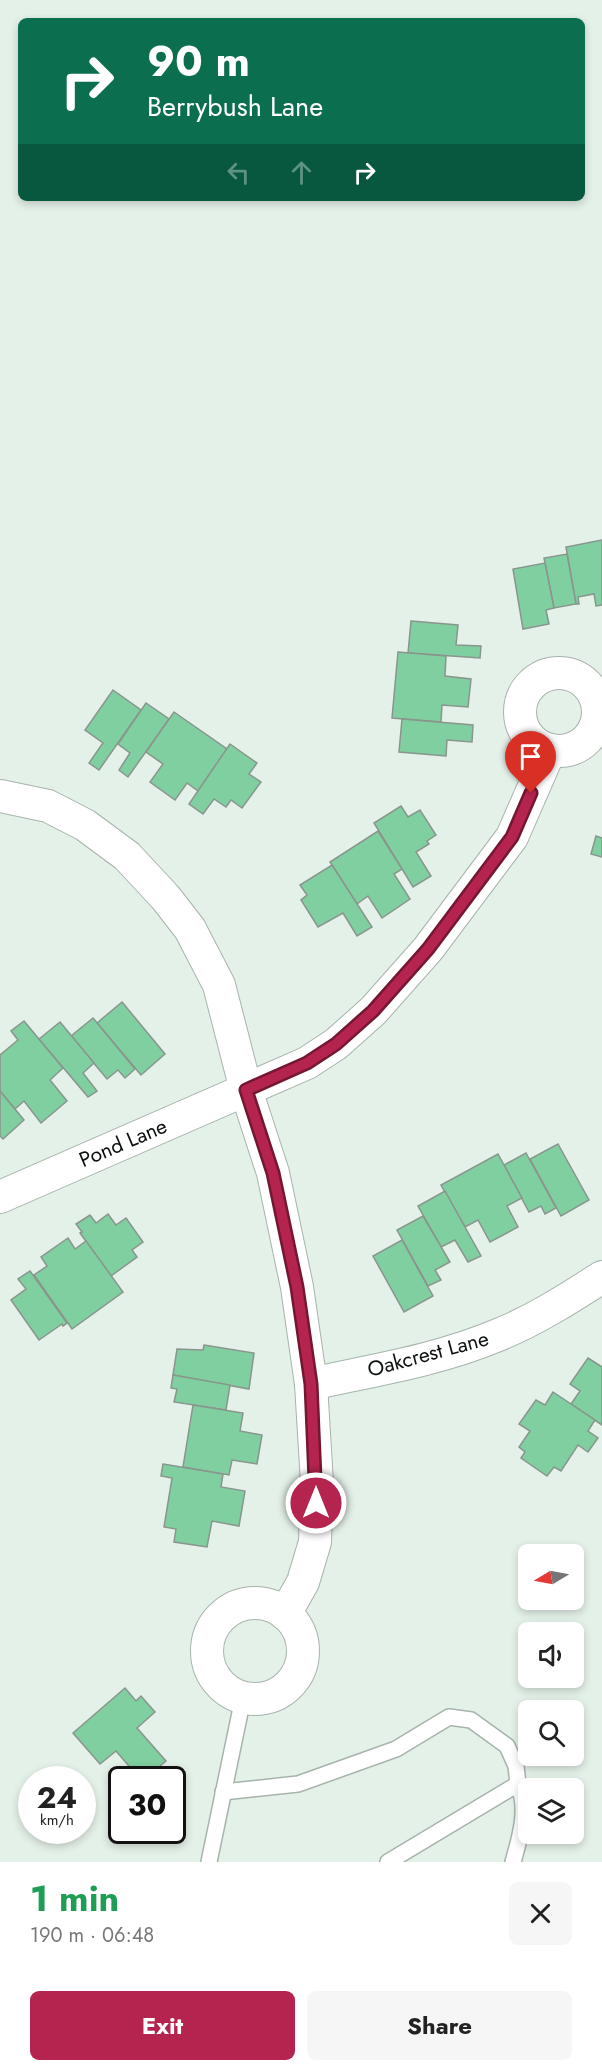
<!DOCTYPE html>
<html lang="en">
<head>
<meta charset="utf-8">
<style>
  :root { --surface:#fff; --page:#f6f6f6; --text:#222; --muted:#767676; --accent:#b4244f }
  body { margin:0; font-family:Jost,sans-serif; background:var(--page); color:var(--text); height:100vh; display:flex; flex-direction:column; font-size:22px; white-space:nowrap }
  * { box-sizing:border-box; margin:0 }
  p { font-size:20px; color:var(--muted) }
  .icon { flex:none; width:33px; height:33px; fill:none; stroke:currentColor; stroke-width:2; stroke-linecap:round; stroke-linejoin:round }
  .map { position:relative; height:1862px; overflow:hidden }
  .side { display:flex; flex-direction:column; background:var(--surface); flex:1 }
  .side>* { flex:none }
  .banner { position:absolute; left:18px; top:18px; width:567px; height:183px; border-radius:9px; box-shadow:0 3px 9px #0003; background:#0b6e4f; color:#fff; overflow:hidden }
  .needle { width:39px; rotate:260deg }
  .controls { position:absolute; left:518px; top:1544px; display:grid; gap:12px }
  .controls a { display:grid; place-items:center; width:66px; height:66px; border-radius:9px; background:var(--surface); box-shadow:0 3px 9px #0003; font-size:30px }
  .speed { position:absolute; left:18px; top:1766px; display:flex; gap:12px; font-size:30px; font-weight:700; text-align:center }
  .speed>* { display:grid; place-content:center; width:78px; height:78px; border-radius:50%; background:var(--surface); box-shadow:0 3px 9px #0003; line-height:1 }
  .speed small { font-size:15px; font-weight:400 }
  .speed .limit { border:3px solid #111; border-radius:9px; background:#fff; color:#111 }
  .pin { position:absolute; display:grid; place-items:center; width:51px; height:51px; color:#fff; margin:-62px -26px; border-radius:50% 50% 50% 0; rotate:-45deg; box-shadow:0 0 6px #0007 }
  .pin .icon { rotate:45deg }
  .me { position:absolute; width:66px; margin:-33px; rotate:0deg; stroke-linejoin:round; filter:drop-shadow(0 0 4px #0008) }
  .turn { display:flex; align-items:center; gap:21px; height:126px; padding:0 30px; font-size:27px }
  .turn .icon { width:78px; height:78px; stroke-width:2.5 }
  .turn b { display:block; font-size:42px; line-height:51px }
  .lanes { display:flex; align-items:center; height:57px; padding:0 30px; background:#0003; justify-content:center; gap:30px; direction:ltr }
  .lanes .off { opacity:.35 }
  .round { display:grid; place-items:center; flex:none; width:63px; height:63px; border-radius:9px; background:var(--page) }
  .head { display:flex; align-items:center; justify-content:space-between; height:102px; padding:0 30px }
  h1 { font-size:36px; font-weight:700; line-height:45px; color:#1e9e55 }
  .action { display:flex; gap:12px; margin-top:auto; padding:12px 30px }
  .action a { flex:1; height:69px; border-radius:9px; background:var(--accent); color:#fff; font-size:24px; font-weight:700; line-height:69px; text-align:center }
  .action a+a { background:var(--page); color:var(--text) }
  .map>svg:first-child { display:block }
  .building { fill:#80cfa0; stroke:#89958d; stroke-width:1.5 }
  .lines { fill:none; stroke-linecap:round; stroke-linejoin:round }
  .lane-casing { stroke:#a7b4ac; stroke-width:18 }
  .street-casing { stroke:#a7b4ac; stroke-width:34 }
  .lane { stroke:#fff; stroke-width:15 }
  .street { stroke:#fff; stroke-width:32 }
  .route-casing { stroke:#751733; stroke-width:15 }
  .route { stroke:#b4244f; stroke-width:10 }
  .labels { text-anchor:middle; dominant-baseline:central; stroke-width:4.5; stroke-linejoin:round; paint-order:stroke }
  .street-label { font-size:21px; fill:#0c110e; stroke:#fff }
</style>
</head>
<body>
<div class="map">
<svg width="602" height="1862" viewBox="0 0 602 1862">
  <rect width="100%" height="100%" fill="#e4f1e8"/>
  <g class="building">
    <path d="M602 540V605L596 606 594 594 578 597 579 604H576L566 547Z"/>
    <path d="M567 554 576 604 554 608 544 558Z"/>
    <path d="M545 563 554 608 546 610 549 624 523 629 513 569Z"/>
    <path d="M411 621 458 625 456 645 481 646 480 658 408 653Z"/>
    <path d="M398 652 446 656 445 676 471 679 468 707 442 705 441 722 392 718Z"/>
    <path d="M113 690 141 710 99 770 89 763 103 743 85 730Z"/>
    <path d="M146 703 169 719 128 777 119 770 130 753 118 744Z"/>
    <path d="M174 712 227 749 198 791 187 783 175 800 150 782 163 764 146 752Z"/>
    <path d="M402 719 473 725 472 742 447 740 446 756 399 752Z"/>
    <path d="M230 744 257 763 249 774 261 782 242 808 231 800 226 807 214 799 203 814 189 804Z"/>
    <path d="M401 806 408 817 420 810 436 835 427 841 429 844 416 852 431 876 413 887 374 823Z"/>
    <path d="M378 831 402 869 394 874 410 899 382 918 368 896 357 904 330 862Z"/>
    <path d="M596 836 602 838V857L591 854Z"/>
    <path d="M332 865 372 927 357 936 343 913 318 927 301 900 307 895 300 885Z"/>
    <path d="M122 1002 165 1054 141 1075 97 1023Z"/>
    <path d="M93 1018 135 1069 125 1078 118 1070 107 1079 71 1036Z"/>
    <path d="M24 1021 63 1068 50 1080 67 1101 41 1123 24 1101 15 1109 0 1091V1055L18 1040 11 1031Z"/>
    <path d="M60 1022 94 1063 83 1073 97 1091 88 1097 39 1039Z"/>
    <path d="M0 1091 24 1120 3 1139 0 1136Z"/>
    <path d="M558 1144 589 1200 561 1216 530 1159Z"/>
    <path d="M526 1153 556 1208 545 1214 541 1206 529 1212 504 1165Z"/>
    <path d="M498 1154 522 1198 507 1206 518 1227 490 1242 478 1220 465 1227 441 1185Z"/>
    <path d="M445 1191 481 1256 468 1262 455 1240 441 1247 418 1206Z"/>
    <path d="M108 1214 116 1225 126 1218 143 1242 132 1250 137 1257 111 1276 80 1233 82 1232 76 1224 90 1215 96 1223Z"/>
    <path d="M423 1216 450 1262 435 1270 441 1280 428 1286 397 1230Z"/>
    <path d="M68 1238 75 1249 86 1241 123 1292 72 1329 34 1275 47 1266 41 1257Z"/>
    <path d="M402 1240 433 1296 404 1312 373 1256Z"/>
    <path d="M30 1271 67 1323 63 1326 62 1324 39 1340 11 1300 26 1289 18 1279Z"/>
    <path d="M204 1345 254 1353 249 1389 173 1375 177 1349 203 1350Z"/>
    <path d="M588 1358 602 1367V1425L571 1404 580 1391 570 1384Z"/>
    <path d="M173 1375 230 1385 226 1410 174 1402 177 1389 171 1388Z"/>
    <path d="M553 1392 595 1420 588 1431 598 1438 588 1452 578 1445 561 1471 554 1467 547 1476 521 1458 525 1452 519 1447 530 1431 519 1424 536 1400 545 1405Z"/>
    <path d="M193 1405 243 1413 240 1431 262 1435 257 1464 232 1460 229 1475 183 1467Z"/>
    <path d="M163 1464 223 1474 221 1487 245 1491 239 1526 212 1521 207 1547 174 1542 176 1529 164 1527 172 1478 161 1476Z"/>
    <path d="M125 1688 136 1701 141 1696 155 1712 137 1728 166 1761 145 1779H140L116 1751 100 1764 73 1733Z"/>
  </g>
  <g class="lines">
    <g class="lane-casing">
      <g id="lane">
        <path d="M223 1792 298 1784 396 1749 449 1717 471 1720 507 1746 516 1766 518 1784 388 1862"/>
        <path d="M209 1862 243 1698"/>
        <path d="M513 1862C520 1837 529 1809 518 1784"/>
      </g>
    </g>
    <g class="street-casing">
      <g id="street">
        <circle cx="559" cy="712" r="39"/>
        <path d="M0 796 48 806 85 825 127 856 166 898 190 929 219 985 246 1090 273 1173 297 1287 311 1384 317 1483 315 1542 303 1582 285 1614"/>
        <path d="M0 1197 307 1063 336 1044 373 1011 428 949 512 837 550 750"/>
        <path d="M311 1384C374 1370 439 1360 498 1335 535 1320 568 1299 602 1277"/>
        <circle cx="255" cy="1651" r="48"/>
      </g>
    </g>
    <use href="#lane" class="lane"/>
    <use href="#street" class="street"/>
  </g>
  <g class="lines">
    <g class="route-casing">
      <path id="route" d="M316 1503 311 1384 297 1287 273 1173 246 1090 307 1063 336 1044 373 1011 428 949 512 837 531 793"/>
    </g>
    <use href="#route" class="route"/>
  </g>
  <g class="labels">
    <g class="street-label">
      <text transform="translate(123 1143) rotate(-23)">Pond Lane</text>
      <text transform="translate(428 1354) rotate(-15)">Oakcrest Lane</text>
    </g>
  </g>
</svg>
<div class="controls">
<a><svg class="needle" viewBox="-14 -14 28 28"><path d="M0-13l5 13h-10z" fill="#e53935"/><path d="M0 13l5-13h-10z" fill="#767676"/></svg></a>
<a><svg class="icon" aria-label="sound" viewBox="0 0 24 24"><path d="M4 9h4l5-4v14l-5-4H4zM17 9q2 3 0 6"/></svg></a>
<a><svg class="icon" aria-label="search" viewBox="0 0 24 24"><circle cx="10" cy="10" r="6"/><path d="M15 15l6 6"/></svg></a>
<a><svg class="icon" aria-label="layers" viewBox="0 0 24 24"><path d="M12 4l9 5-9 5-9-5zM3 14l9 5 9-5"/></svg></a>
</div>
<div class="speed"><div>24<small>km/h</small></div><div class="limit">30</div></div>
<div class="pin" style="left:531px;top:793px;background:#d93025"><svg class="icon" aria-label="arrive" viewBox="0 0 24 24"><path d="M6 21V4h12l-3 4 3 4H6"/></svg></div>
<svg class="me" style="left:316px;top:1503px" viewBox="-20 -20 40 40"><circle r="17" fill="#b4244f" stroke="#fff" stroke-width="3"/><path d="M0-11L8 9 0 5-8 9z" fill="#fff"/></svg>
<div class="banner">
<div class="turn"><svg class="icon" aria-label="right" viewBox="0 0 24 24"><path d="M7 20v-9h11M14 6l5 5-5 5"/></svg><div><b>90 m</b>Berrybush Lane</div></div>
<div class="lanes"><svg class="icon off" aria-label="left" viewBox="0 0 24 24"><path d="M17 20v-9H6M10 6l-5 5 5 5"/></svg><svg class="icon off" aria-label="ahead" viewBox="0 0 24 24"><path d="M12 20V5M6 11l6-6 6 6"/></svg><svg class="icon" aria-label="right" viewBox="0 0 24 24"><path d="M7 20v-9h11M14 6l5 5-5 5"/></svg></div>
</div>
</div>
<section class="side">
<div class="head"><div><h1>1 min</h1><p>190 m · 06:48</p></div><a class="round"><svg class="icon" aria-label="close" viewBox="0 0 24 24"><path d="M6 6l12 12M18 6L6 18"/></svg></a></div>
<div class="action"><a>Exit</a><a>Share</a></div>
</section>
</body>
</html>
